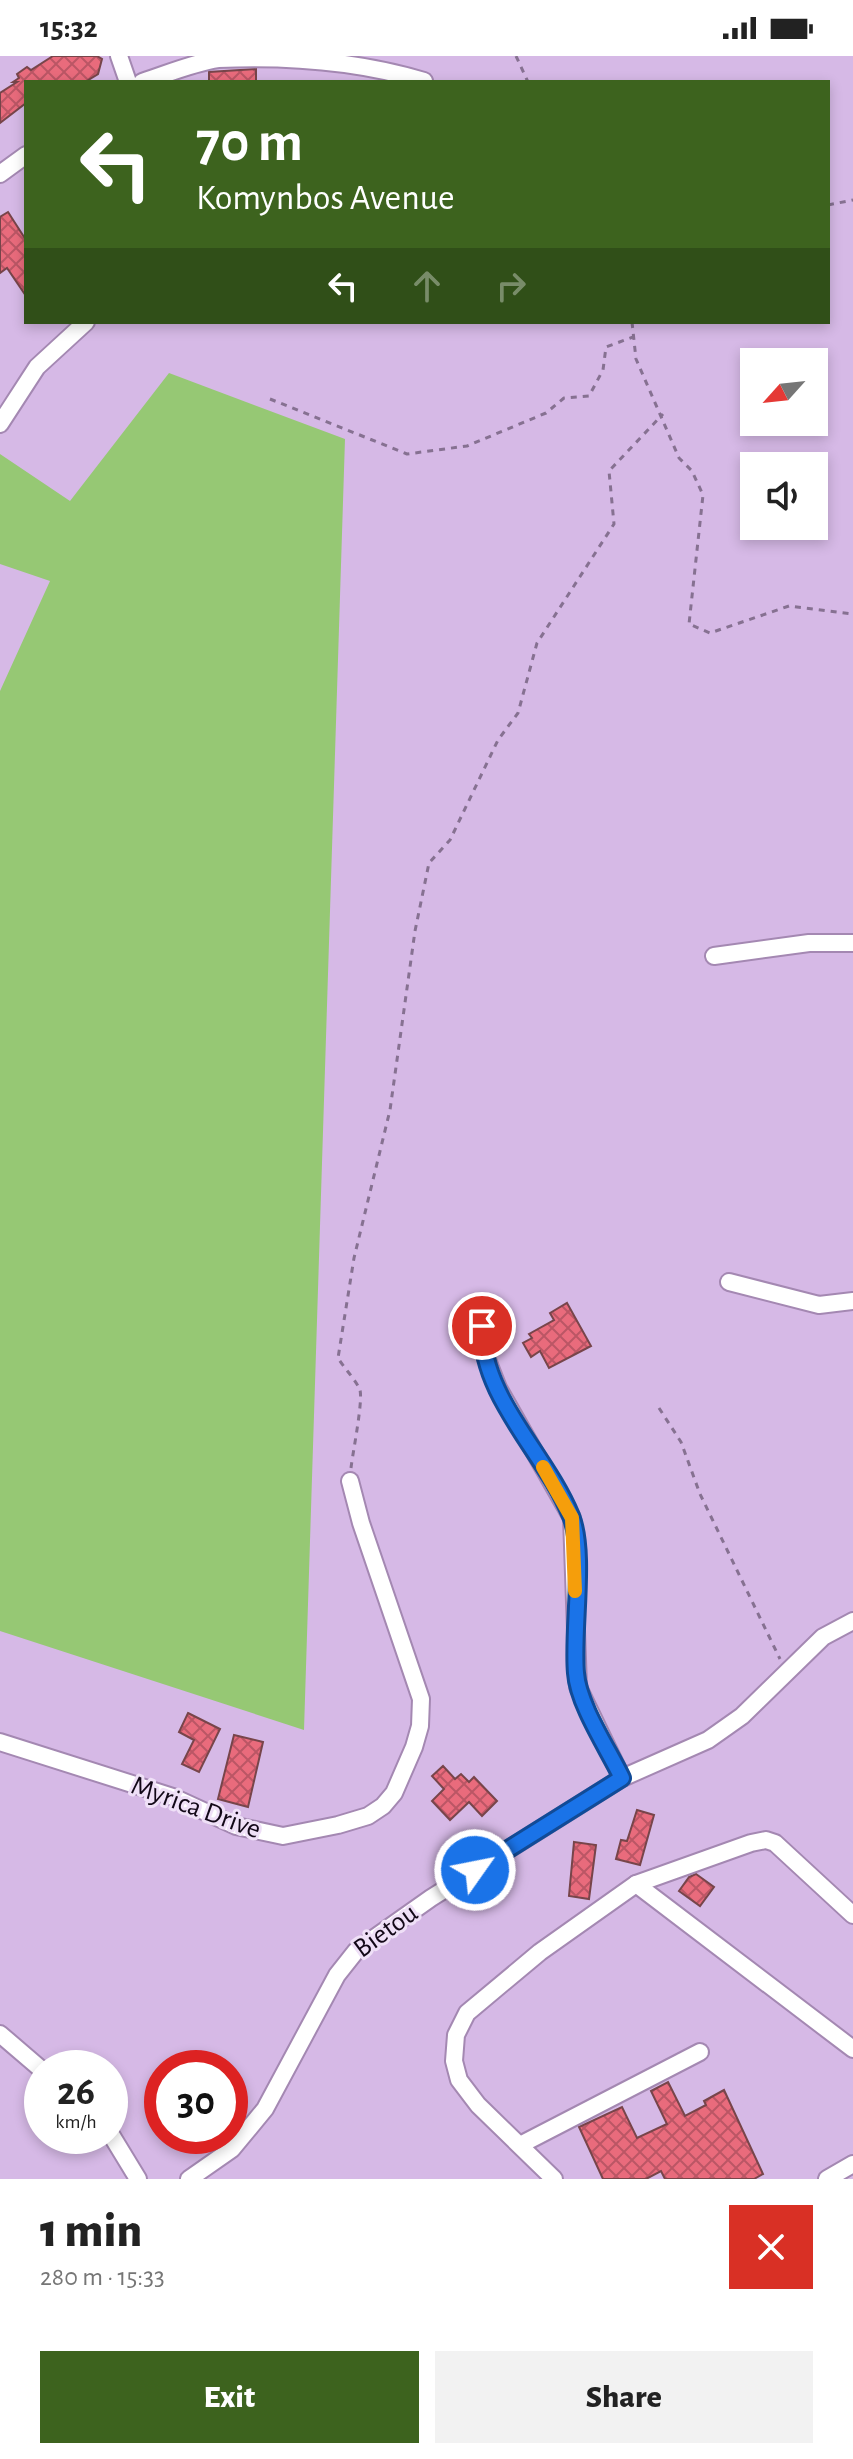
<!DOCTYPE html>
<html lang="en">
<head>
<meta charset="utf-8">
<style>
  :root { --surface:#fff; --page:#f2f2f2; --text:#222; --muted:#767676; --accent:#3d631e }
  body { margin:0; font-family:"Alegreya Sans",sans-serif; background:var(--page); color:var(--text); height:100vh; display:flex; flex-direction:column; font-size:30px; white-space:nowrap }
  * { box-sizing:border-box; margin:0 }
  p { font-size:26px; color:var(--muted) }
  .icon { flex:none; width:44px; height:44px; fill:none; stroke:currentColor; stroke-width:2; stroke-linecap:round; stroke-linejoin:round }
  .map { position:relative; height:2123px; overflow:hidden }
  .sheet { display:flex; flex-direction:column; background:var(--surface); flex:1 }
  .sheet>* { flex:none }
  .hud { position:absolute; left:24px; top:24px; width:806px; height:244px; border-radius:0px; box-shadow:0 4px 12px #0003; background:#3d631e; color:#fff; overflow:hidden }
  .needle { width:52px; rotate:243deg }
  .fabs { position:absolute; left:740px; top:292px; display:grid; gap:16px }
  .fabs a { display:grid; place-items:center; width:88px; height:88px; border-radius:0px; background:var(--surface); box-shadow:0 4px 12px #0003; font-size:40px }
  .speed { position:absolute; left:24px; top:1994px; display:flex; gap:16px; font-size:40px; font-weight:700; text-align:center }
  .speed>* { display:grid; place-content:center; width:104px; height:104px; border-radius:50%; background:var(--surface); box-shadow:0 4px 12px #0003; line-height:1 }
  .speed small { font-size:20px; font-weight:400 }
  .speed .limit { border:12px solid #d22; background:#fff; color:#111 }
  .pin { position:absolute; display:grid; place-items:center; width:68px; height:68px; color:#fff; margin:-34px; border:4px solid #fff; border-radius:50%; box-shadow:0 2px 8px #0007 }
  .me { position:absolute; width:88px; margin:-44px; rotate:57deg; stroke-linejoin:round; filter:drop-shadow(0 0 6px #0008) }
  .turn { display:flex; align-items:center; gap:28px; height:168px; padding:0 40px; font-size:36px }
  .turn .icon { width:104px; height:104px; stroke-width:2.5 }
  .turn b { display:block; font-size:56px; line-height:68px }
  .lanes { display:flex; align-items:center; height:76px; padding:0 40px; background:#0003; justify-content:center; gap:40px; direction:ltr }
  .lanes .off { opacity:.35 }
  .round { display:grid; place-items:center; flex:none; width:84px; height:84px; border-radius:0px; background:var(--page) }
  .summary { display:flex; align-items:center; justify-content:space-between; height:136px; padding:0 40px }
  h1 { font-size:48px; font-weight:800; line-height:60px }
  .primary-button { display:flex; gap:16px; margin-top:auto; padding:16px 40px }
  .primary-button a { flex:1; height:92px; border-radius:0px; background:var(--accent); color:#fff; font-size:32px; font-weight:800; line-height:92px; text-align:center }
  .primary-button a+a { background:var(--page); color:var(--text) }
  .status { display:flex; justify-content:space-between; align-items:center; height:56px; padding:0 40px; background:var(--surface); direction:ltr }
  .status svg { height:22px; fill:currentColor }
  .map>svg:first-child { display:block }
  .green { fill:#96c874 }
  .building { fill:url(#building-cross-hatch); stroke:#77454a; stroke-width:2 }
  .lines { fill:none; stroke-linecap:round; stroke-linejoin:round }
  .street-casing { stroke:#a488b2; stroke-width:20 }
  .path { stroke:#867191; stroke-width:3; stroke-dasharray:6 6; stroke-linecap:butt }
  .street { stroke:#fff; stroke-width:16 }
  .route-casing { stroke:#114b97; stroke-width:20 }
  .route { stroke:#1a73e8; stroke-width:14 }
  .slow { stroke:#f59e0b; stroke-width:14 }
  .labels { text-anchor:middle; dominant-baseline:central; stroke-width:6; stroke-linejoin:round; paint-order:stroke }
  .street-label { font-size:28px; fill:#120817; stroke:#efe0f7 }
</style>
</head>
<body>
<div class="status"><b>15:32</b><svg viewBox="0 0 49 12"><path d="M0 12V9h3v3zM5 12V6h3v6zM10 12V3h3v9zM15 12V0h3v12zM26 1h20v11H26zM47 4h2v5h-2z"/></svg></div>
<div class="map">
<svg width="853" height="2123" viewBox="0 0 853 2123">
  <defs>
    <pattern id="building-cross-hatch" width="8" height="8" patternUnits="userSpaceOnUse" patternTransform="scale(2)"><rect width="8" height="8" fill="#e96b7c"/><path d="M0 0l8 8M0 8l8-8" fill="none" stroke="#bb5665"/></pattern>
  </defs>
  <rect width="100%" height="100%" fill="#d6b9e6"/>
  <path class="green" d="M169 317 345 383 304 1674 0 1575V635L50 525 0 508V398L70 445Z"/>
  <g class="building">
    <path d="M53 0H97L102 3 98 18 85 26H26V47L0 67V37L17 26H13L19 22 17 18 27 11 31 14Z"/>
    <path d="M256 13V26H209V16Z"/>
    <path d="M8 156 26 184V240L7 212 0 217V161Z"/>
    <path d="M567 1247 591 1290 549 1312 540 1295 531 1301 523 1287 532 1282 529 1278 554 1264 550 1257Z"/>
    <path d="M188 1657 220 1673 199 1716 182 1708 194 1684 179 1676Z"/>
    <path d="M234 1679 263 1686 248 1751 218 1743Z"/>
    <path d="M443 1710 455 1723 461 1718 469 1726 474 1721 497 1745 482 1760 469 1746 450 1764 432 1745 444 1733 432 1720Z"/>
    <path d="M637 1754 654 1759 640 1809 616 1803 621 1784 627 1785Z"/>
    <path d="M574 1786 596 1789 589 1843 569 1840Z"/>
    <path d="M696 1818 714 1831 700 1850 679 1835 689 1821Z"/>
    <path d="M668 2026 685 2060 706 2049 704 2045 724 2034 763 2118 754 2123H665L661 2115 646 2123H603L579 2071 622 2051 637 2082 667 2068 651 2035Z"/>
  </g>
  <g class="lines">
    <g class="street-casing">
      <g id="street">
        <path d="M119 0 128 26"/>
        <path d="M142 26C167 18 192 7 218 3 287 0 358 5 424 25"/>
        <path d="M0 118 26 99"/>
        <path d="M0 368 37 311 86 266"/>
        <path d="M714 900 809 887H853"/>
        <path d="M729 1226 819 1249 853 1245"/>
        <path d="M482 1270V1291L498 1332 572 1462 578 1631 622 1722"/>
        <path d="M0 1686 173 1741 236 1770 283 1780 338 1769 368 1760 383 1750 394 1737 414 1691 420 1670 421 1643 361 1467 350 1425"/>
        <path d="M636 1828 853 1993"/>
        <path d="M0 1978 42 2014"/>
        <path d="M110 2077 138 2123"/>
        <path d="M520 2089 700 1996"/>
        <path d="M189 2123 232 2093 265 2053 337 1919 356 1895 431 1842 622 1722 708 1684 742 1660 823 1581 853 1565"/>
        <path d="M554 2123 478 2049 459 2024 454 2005 456 1979 467 1957 540 1896 636 1828 751 1787 766 1784 775 1787 853 1859"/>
        <path d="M827 2123 853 2108"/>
      </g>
    </g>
    <g class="path">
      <path d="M516 0 528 26"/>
      <path d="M828 149 853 144"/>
      <path d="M632 266 636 303 679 402 692 415 703 439 689 568 710 577 789 550 853 558"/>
      <path d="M270 343 407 398 467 390 546 357 564 342 589 340 603 314 606 291 633 281"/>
      <path d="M659 1352 681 1386 700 1438 780 1603"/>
      <path d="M351 1412C353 1395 363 1346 360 1334 356 1324 344 1312 338 1302L354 1202 390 1054 415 875 429 807 450 784 498 684 518 657 537 587 614 468 609 415 663 358"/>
    </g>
    <use href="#street" class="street"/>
  </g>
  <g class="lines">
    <g class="route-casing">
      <path id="route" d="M475 1814 622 1722C608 1693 578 1648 576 1617 572 1574 586 1497 571 1460 545 1396 481 1342 482 1270"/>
    </g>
    <use href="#route" class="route"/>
    <path class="slow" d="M543 1411 572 1462 575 1535"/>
  </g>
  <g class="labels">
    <g class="street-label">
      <text transform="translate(196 1752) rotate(20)">Myrica Drive</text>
      <text transform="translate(386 1875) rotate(-36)">Bietou</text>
    </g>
  </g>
</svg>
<div class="fabs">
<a><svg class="needle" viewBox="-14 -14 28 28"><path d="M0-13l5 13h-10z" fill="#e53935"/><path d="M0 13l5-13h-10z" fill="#767676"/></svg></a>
<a><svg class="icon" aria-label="sound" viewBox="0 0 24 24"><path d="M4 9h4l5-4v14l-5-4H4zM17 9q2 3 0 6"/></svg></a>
</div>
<div class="speed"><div>26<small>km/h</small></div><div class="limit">30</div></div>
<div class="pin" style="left:482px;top:1270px;background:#d93025"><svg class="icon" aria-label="arrive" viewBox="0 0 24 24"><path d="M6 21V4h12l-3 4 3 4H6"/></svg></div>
<svg class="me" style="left:475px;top:1814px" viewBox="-20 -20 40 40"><circle r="17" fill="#1a73e8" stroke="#fff" stroke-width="3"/><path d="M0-11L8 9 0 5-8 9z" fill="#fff"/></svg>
<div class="hud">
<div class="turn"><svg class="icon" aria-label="left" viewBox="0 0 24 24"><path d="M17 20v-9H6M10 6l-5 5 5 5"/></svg><div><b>70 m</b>Komynbos Avenue</div></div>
<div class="lanes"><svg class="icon" aria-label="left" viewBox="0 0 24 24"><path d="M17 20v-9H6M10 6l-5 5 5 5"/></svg><svg class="icon off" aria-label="ahead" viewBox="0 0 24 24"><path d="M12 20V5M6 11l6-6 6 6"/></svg><svg class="icon off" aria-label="right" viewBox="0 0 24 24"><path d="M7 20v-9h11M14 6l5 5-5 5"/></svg></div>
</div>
</div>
<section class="sheet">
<div class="summary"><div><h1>1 min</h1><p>280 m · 15:33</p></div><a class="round" style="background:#d93025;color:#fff"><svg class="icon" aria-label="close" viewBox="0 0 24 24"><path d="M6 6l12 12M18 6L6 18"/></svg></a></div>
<div class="primary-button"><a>Exit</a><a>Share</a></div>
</section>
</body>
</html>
